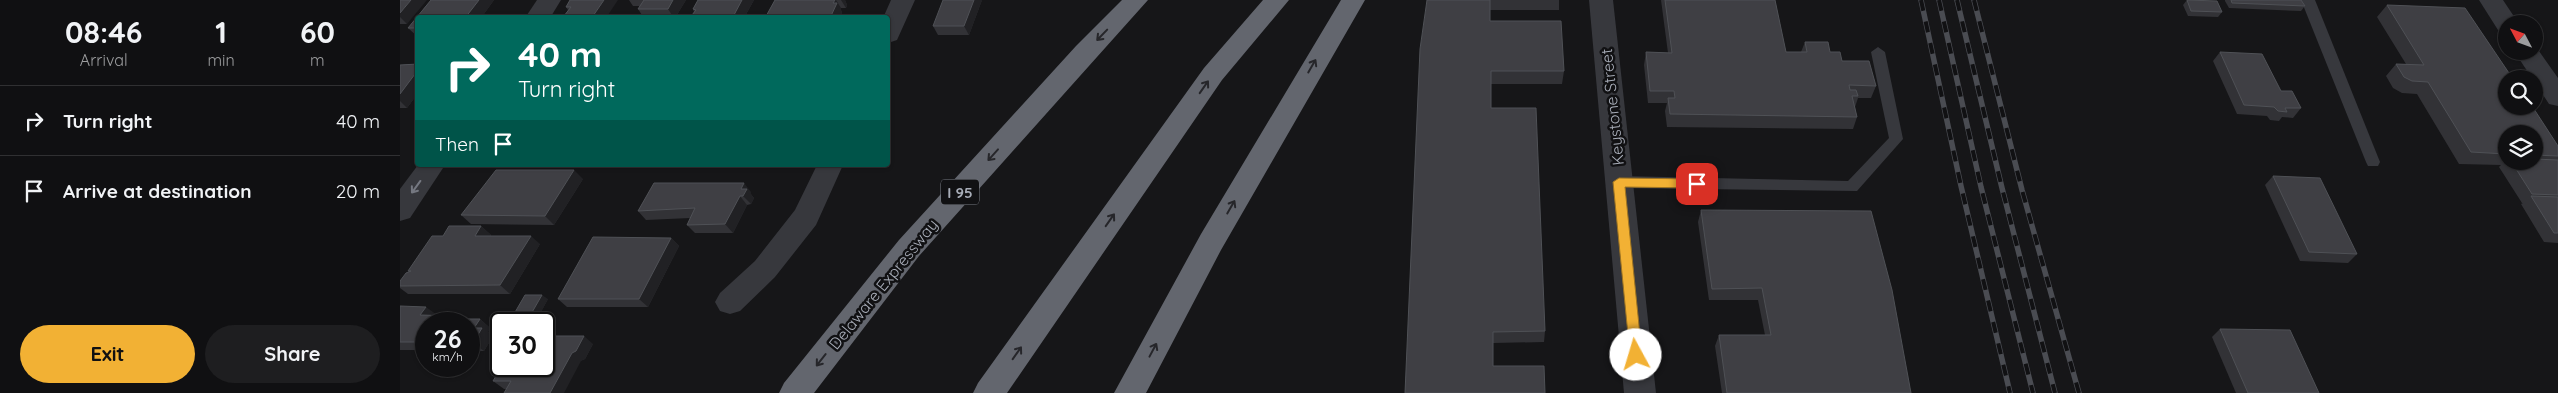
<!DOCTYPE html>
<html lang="en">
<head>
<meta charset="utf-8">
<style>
  :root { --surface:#101012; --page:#1e1e20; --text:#f1f3f6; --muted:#9c9d9f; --line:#303032; --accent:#f2b134 }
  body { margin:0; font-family:Quicksand,sans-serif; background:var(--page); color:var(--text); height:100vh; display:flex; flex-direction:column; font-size:19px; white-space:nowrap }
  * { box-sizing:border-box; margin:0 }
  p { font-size:16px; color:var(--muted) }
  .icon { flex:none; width:28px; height:28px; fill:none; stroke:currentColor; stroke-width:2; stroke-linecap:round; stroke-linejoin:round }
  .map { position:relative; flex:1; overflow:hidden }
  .drawer { display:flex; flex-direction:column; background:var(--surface); width:400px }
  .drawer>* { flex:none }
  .top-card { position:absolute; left:15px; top:15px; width:475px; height:152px; border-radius:5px; box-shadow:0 1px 4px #0004,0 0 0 1px var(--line); background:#00695c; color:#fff; overflow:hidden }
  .needle { width:32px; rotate:311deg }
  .buttons { position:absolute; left:2098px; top:15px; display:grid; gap:10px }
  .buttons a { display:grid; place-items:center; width:45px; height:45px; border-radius:50%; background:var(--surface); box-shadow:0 1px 4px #0004,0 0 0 1px var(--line); font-size:25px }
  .speed { position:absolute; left:15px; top:312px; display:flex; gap:10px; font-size:25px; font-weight:700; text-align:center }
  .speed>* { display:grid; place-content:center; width:65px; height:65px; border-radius:50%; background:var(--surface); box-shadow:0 1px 4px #0004,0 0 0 1px var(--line); line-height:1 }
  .speed small { font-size:12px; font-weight:400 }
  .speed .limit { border:2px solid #111; border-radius:8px; background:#fff; color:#111 }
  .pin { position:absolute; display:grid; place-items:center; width:42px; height:42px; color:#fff; margin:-21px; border-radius:10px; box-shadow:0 2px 8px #0006 }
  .me { position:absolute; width:55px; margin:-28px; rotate:354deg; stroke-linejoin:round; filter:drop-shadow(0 0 4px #0008) }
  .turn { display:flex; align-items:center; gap:18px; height:105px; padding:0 20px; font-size:22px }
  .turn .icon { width:65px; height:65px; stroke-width:2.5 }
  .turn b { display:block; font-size:35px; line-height:42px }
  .then { display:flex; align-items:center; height:48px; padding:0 20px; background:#0003; gap:10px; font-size:19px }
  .eta { display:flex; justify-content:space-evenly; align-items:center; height:85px; text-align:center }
  .eta b { font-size:30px; font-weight:700; line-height:35px }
  .button { display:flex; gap:10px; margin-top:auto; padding:10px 20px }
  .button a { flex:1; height:58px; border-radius:30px; background:var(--accent); color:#111; font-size:20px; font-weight:700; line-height:58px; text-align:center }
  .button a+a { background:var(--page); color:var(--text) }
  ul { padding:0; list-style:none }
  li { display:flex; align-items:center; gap:15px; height:70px; padding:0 20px; border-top:1px solid var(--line) }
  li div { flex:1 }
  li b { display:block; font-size:19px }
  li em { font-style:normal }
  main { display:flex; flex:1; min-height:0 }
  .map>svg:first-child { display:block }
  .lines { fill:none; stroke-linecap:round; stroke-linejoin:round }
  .service { fill:#37383d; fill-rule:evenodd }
  .minor { fill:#37383d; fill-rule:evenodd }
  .motorway { fill:#63666e; fill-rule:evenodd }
  .rail-casing { stroke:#4a4c52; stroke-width:5.5 }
  .rail { stroke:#111113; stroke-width:4; stroke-dasharray:11; stroke-linecap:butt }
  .wall { fill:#323236; fill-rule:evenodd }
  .shaded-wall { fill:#212124 }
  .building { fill:#3f3f44; stroke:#4f5156 }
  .oneway { stroke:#26262a }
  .oneway2 { stroke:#757881 }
  .route { fill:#f2b134; stroke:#9d7322 }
  .labels { text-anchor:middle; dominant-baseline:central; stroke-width:5; stroke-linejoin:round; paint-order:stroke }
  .shield { fill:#111113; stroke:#7b7e86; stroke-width:1 }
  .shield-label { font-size:15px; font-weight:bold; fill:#a8adb8 }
  .street-label { font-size:16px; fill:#a8adb8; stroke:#111113 }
</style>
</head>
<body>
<main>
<section class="drawer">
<div class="eta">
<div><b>08:46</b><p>Arrival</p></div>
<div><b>1</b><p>min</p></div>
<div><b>60</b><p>m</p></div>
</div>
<ul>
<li><svg class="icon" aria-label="right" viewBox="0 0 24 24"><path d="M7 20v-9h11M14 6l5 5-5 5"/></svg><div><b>Turn right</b></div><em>40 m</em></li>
<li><svg class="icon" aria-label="arrive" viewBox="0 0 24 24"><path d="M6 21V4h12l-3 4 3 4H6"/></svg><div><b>Arrive at destination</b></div><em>20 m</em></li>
</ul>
<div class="button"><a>Exit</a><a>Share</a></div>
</section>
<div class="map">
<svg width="2158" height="393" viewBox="0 0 2158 393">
  <rect width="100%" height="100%" fill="#161618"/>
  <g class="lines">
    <g class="service">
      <path d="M1901 0H1915L1980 162 1978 166H1968L1966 162Z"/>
      <path d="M1478 47 1485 52 1503 139 1457 191 1219 188 1214 186 1212 182 1214 178 1219 176 1448 181 1489 138 1471 52Z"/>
    </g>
    <g class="minor">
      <path d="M137 0H161L150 18H125Z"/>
      <path d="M491 0H515L497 40 488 43V18H483Z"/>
      <path d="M1189 0H1213L1256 393H1224Z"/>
      <path d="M2079 0H2103L2119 24H2106V32L2098 30Z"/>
      <path d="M2134 44 2158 78V106L2149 104 2114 51H2134Z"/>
      <path d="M18 165H45L10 218 0 221V189Z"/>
      <path d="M417 165H443L416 225 375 277 340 311 330 314 320 311 315 302 320 293 355 261 395 210Z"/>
    </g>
    <g class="motorway">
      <path d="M722 0H748L519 256 414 393H379L384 383 499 240 676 46Z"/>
      <path d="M863 0H889L822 80 607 393H573L578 383 804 68Z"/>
      <path d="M941 0H965L821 250 746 393H714L801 234Z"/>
    </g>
    <g class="rail-casing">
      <g id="rail">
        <path d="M1521 0 1561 186 1610 393"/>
        <path d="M1539 0 1581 187 1633 393"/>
        <path d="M1557 0 1602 188 1655 393"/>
        <path d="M1574 0 1622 190 1679 393"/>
      </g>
    </g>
    <use href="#rail" class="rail"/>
  </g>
  <g class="wall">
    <path d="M0 0 7 24H0Z"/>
    <path d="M31 0H94L81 18H18V37L8 28Z"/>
    <path d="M170 0 206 18H166L164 16 168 10 166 7Z"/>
    <path d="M229 0H286L275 18H244L238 9 240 6H233Z"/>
    <path d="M298 0H354L344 18H294L292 15 294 12 293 9Z"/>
    <path d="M375 0H445L447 5 446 8H441V10L442 13 440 18H365Z"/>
    <path d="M582 0 569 35H538L533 26Z"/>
    <path d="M1027 0H1159V10H1090V21L1164 71 1162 84H1091V108L1145 331 1144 342 1093 343 1005 393Z"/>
    <path d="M1261 0H1375L1386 52H1401L1405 42 1430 52 1476 86 1471 98H1458L1455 107 1457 117 1453 129 1267 127 1265 111 1267 103H1248L1244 65 1246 52 1268 53Z"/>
    <path d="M1787 0 1822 12 1818 17 1788 16 1783 5Z"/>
    <path d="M1825 0H1901L1905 6 1901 11 1829 8 1825 1Z"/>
    <path d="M1987 5 2158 146V243L2144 242 2121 204 2123 203H2122L2099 167 2101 165 2059 164 2017 94 2002 93 1993 88 1986 76 1996 64H2006L1977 17ZM2106 134H2134V161H2106Z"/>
    <path d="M1820 52 1881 91 1901 108 1893 118 1882 117 1879 121 1870 120 1867 116 1837 114 1813 61Z"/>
    <path d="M18 64V93L7 108H0V65Z"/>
    <path d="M95 165H167L97 167Z"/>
    <path d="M1873 176 1957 254 1948 263 1900 261 1865 185Z"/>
    <path d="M183 179 154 225 71 224 61 215Z"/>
    <path d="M351 192 350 193 354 198 351 204 347 205 333 233H295L287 225 290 218 246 220 238 211Z"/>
    <path d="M1301 210 1511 393H1322L1315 346 1319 335H1365L1358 300H1309L1298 222Z"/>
    <path d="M81 226 91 235V236L140 244 110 294H8L0 288V281L43 236Z"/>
    <path d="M271 238 279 246 248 307H167L158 299Z"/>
    <path d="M148 299 137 319H120L114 314Z"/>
    <path d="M0 306 37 315 55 316 59 319H80L90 328 88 332 93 336 84 351H69V324H26V350H0Z"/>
    <path d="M1820 329 1919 393H1836L1812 337Z"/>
    <path d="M193 344 185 359 107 389H104L93 381Z"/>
  </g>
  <g class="shaded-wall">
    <path d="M11 0H27L7 24 0 17V13Z"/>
    <path d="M79 0H94L81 18H65Z"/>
    <path d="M204 0H218L206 18H194L193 16Z"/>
    <path d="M273 0H286L275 18H274L268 9Z"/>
    <path d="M342 0H354L344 18H335L334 15Z"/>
    <path d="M435 0H436L441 8V10L442 13 440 18H430L433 3Z"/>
    <path d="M441 0H445L447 5 446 8Z"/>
    <path d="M574 0H582L569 35 564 26Z"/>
    <path d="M18 70V93L7 108 0 101V94Z"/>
    <path d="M174 170 183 179 154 225 145 216Z"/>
    <path d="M344 183 351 192 350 193 354 198 351 204 343 196 341 189Z"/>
    <path d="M340 196 347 205 333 233 325 224Z"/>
    <path d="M81 226 91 235 85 245 75 236Z"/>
    <path d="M131 236 140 244 110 294 100 285Z"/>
    <path d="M271 238 279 246 248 307 239 299Z"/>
    <path d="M142 295 148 299 137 319 131 314Z"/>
    <path d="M26 307 37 315H20Z"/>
    <path d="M80 319 90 328 88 332 93 336 84 351 73 343 74 328Z"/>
    <path d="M184 336 193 344 185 359 181 361 164 393H150L172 353Z"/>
  </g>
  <g class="building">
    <path d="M0 0H11L0 13Z"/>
    <path d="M31 0H79L65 18H18V28H8Z"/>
    <path d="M170 0H204L193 16H164L171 7H166Z"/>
    <path d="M244 0H273L268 9H238Z"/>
    <path d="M298 0H342L334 15H292L296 10 293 9Z"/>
    <path d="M375 0H435L433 3H437L430 18H365Z"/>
    <path d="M543 0H574L564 26H533Z"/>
    <path d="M1027 0H1090V21H1161L1164 71H1091V108H1136L1145 331 1093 332V366H1144L1145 393H1005L1020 49Z"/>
    <path d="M1265 0H1375L1386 52H1407L1405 42H1428L1430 52H1440L1442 61H1469L1476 86 1449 85 1450 90H1456L1458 96H1452L1457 117 1270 114 1268 98H1275L1274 91H1250L1246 52 1272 53Z"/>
    <path d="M1787 0 1817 1 1822 12 1791 11Z"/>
    <path d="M1831 0H1901L1905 6 1832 3Z"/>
    <path d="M1987 5 2065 8 2113 79H2106V106H2132L2158 146V156L2134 155V134H2106V154L2071 152 2028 82 2012 81 2004 77 1996 64 2024 65Z"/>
    <path d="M1820 52 1862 54 1881 91H1892L1901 108H1885L1887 112 1878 111 1874 107 1844 105Z"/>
    <path d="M18 64V70L0 94V65Z"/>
    <path d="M2134 159 2158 160V195L2132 194 2111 161H2134Z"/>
    <path d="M96 170H174L145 216 61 215Z"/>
    <path d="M1873 176 1920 178 1957 254 1909 252Z"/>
    <path d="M254 183H344L341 189H347L343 196H340L325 224 287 225 295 208 238 211Z"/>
    <path d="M2131 196 2158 197V233H2154Z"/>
    <path d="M1301 210 1471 211 1492 290 1511 393H1327L1319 335H1371L1362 288 1312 289Z"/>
    <path d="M49 226H81L75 236H131L100 285 0 286V281L6 273 11 271H8L32 236H43Z"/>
    <path d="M193 237 271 238 239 299H158Z"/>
    <path d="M125 295H142L131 314H114Z"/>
    <path d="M0 306 26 307 20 315 55 316 53 319H80L74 328H82L73 343H69V324H26V342H0Z"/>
    <path d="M1820 329 1890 330 1919 393H1848Z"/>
    <path d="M144 336H184L176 351 172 353 150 393H104L111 381H93L102 366H144Z"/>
  </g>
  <defs><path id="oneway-shaft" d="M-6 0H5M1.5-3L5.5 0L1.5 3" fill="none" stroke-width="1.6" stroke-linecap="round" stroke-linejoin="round" transform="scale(1.25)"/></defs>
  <g class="oneway">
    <use href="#oneway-shaft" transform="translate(702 35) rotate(134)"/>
    <use href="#oneway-shaft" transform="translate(912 66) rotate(-60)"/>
    <use href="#oneway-shaft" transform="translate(804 87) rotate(-55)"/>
    <use href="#oneway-shaft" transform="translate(593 155) rotate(132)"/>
    <use href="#oneway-shaft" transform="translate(831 207) rotate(-60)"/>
    <use href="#oneway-shaft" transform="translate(710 220) rotate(-55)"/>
    <use href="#oneway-shaft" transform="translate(753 350) rotate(-62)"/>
    <use href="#oneway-shaft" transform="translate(617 353) rotate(-55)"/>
    <use href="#oneway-shaft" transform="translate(421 360) rotate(128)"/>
  </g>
  <use class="oneway2" href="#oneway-shaft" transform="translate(16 187) rotate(126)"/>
  <path class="route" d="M1219 178 1297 179 1302 184 1297 188 1225 187 1242 355 1236 360 1230 355 1213 182Z"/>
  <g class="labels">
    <rect class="shield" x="541" y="179.5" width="38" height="25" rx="4"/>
    <g class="shield-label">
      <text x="560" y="192">I 95</text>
    </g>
    <g class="street-label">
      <text transform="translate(1212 107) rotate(-96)">Keystone Street</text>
      <text transform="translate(483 284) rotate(-51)">Delaware Expressway</text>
    </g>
  </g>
</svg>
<div class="buttons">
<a><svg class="needle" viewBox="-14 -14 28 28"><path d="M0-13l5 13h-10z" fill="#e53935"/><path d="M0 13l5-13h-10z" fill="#9c9d9f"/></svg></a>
<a><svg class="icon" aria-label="search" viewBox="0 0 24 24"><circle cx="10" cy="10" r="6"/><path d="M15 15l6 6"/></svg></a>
<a><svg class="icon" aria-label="layers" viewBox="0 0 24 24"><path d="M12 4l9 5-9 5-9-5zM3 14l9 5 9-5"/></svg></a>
</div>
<div class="speed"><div>26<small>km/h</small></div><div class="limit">30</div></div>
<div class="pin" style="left:1297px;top:184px;background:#d93025"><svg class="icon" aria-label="arrive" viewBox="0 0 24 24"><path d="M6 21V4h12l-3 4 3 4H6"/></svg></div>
<svg class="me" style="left:1236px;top:355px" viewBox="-20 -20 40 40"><circle r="19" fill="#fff"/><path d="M0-13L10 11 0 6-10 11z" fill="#f2b134"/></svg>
<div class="top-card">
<div class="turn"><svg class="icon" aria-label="right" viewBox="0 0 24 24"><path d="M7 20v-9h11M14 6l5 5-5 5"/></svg><div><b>40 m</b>Turn right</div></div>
<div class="then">Then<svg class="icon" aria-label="arrive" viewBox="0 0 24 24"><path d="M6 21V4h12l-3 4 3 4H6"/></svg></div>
</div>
</div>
</main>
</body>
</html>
